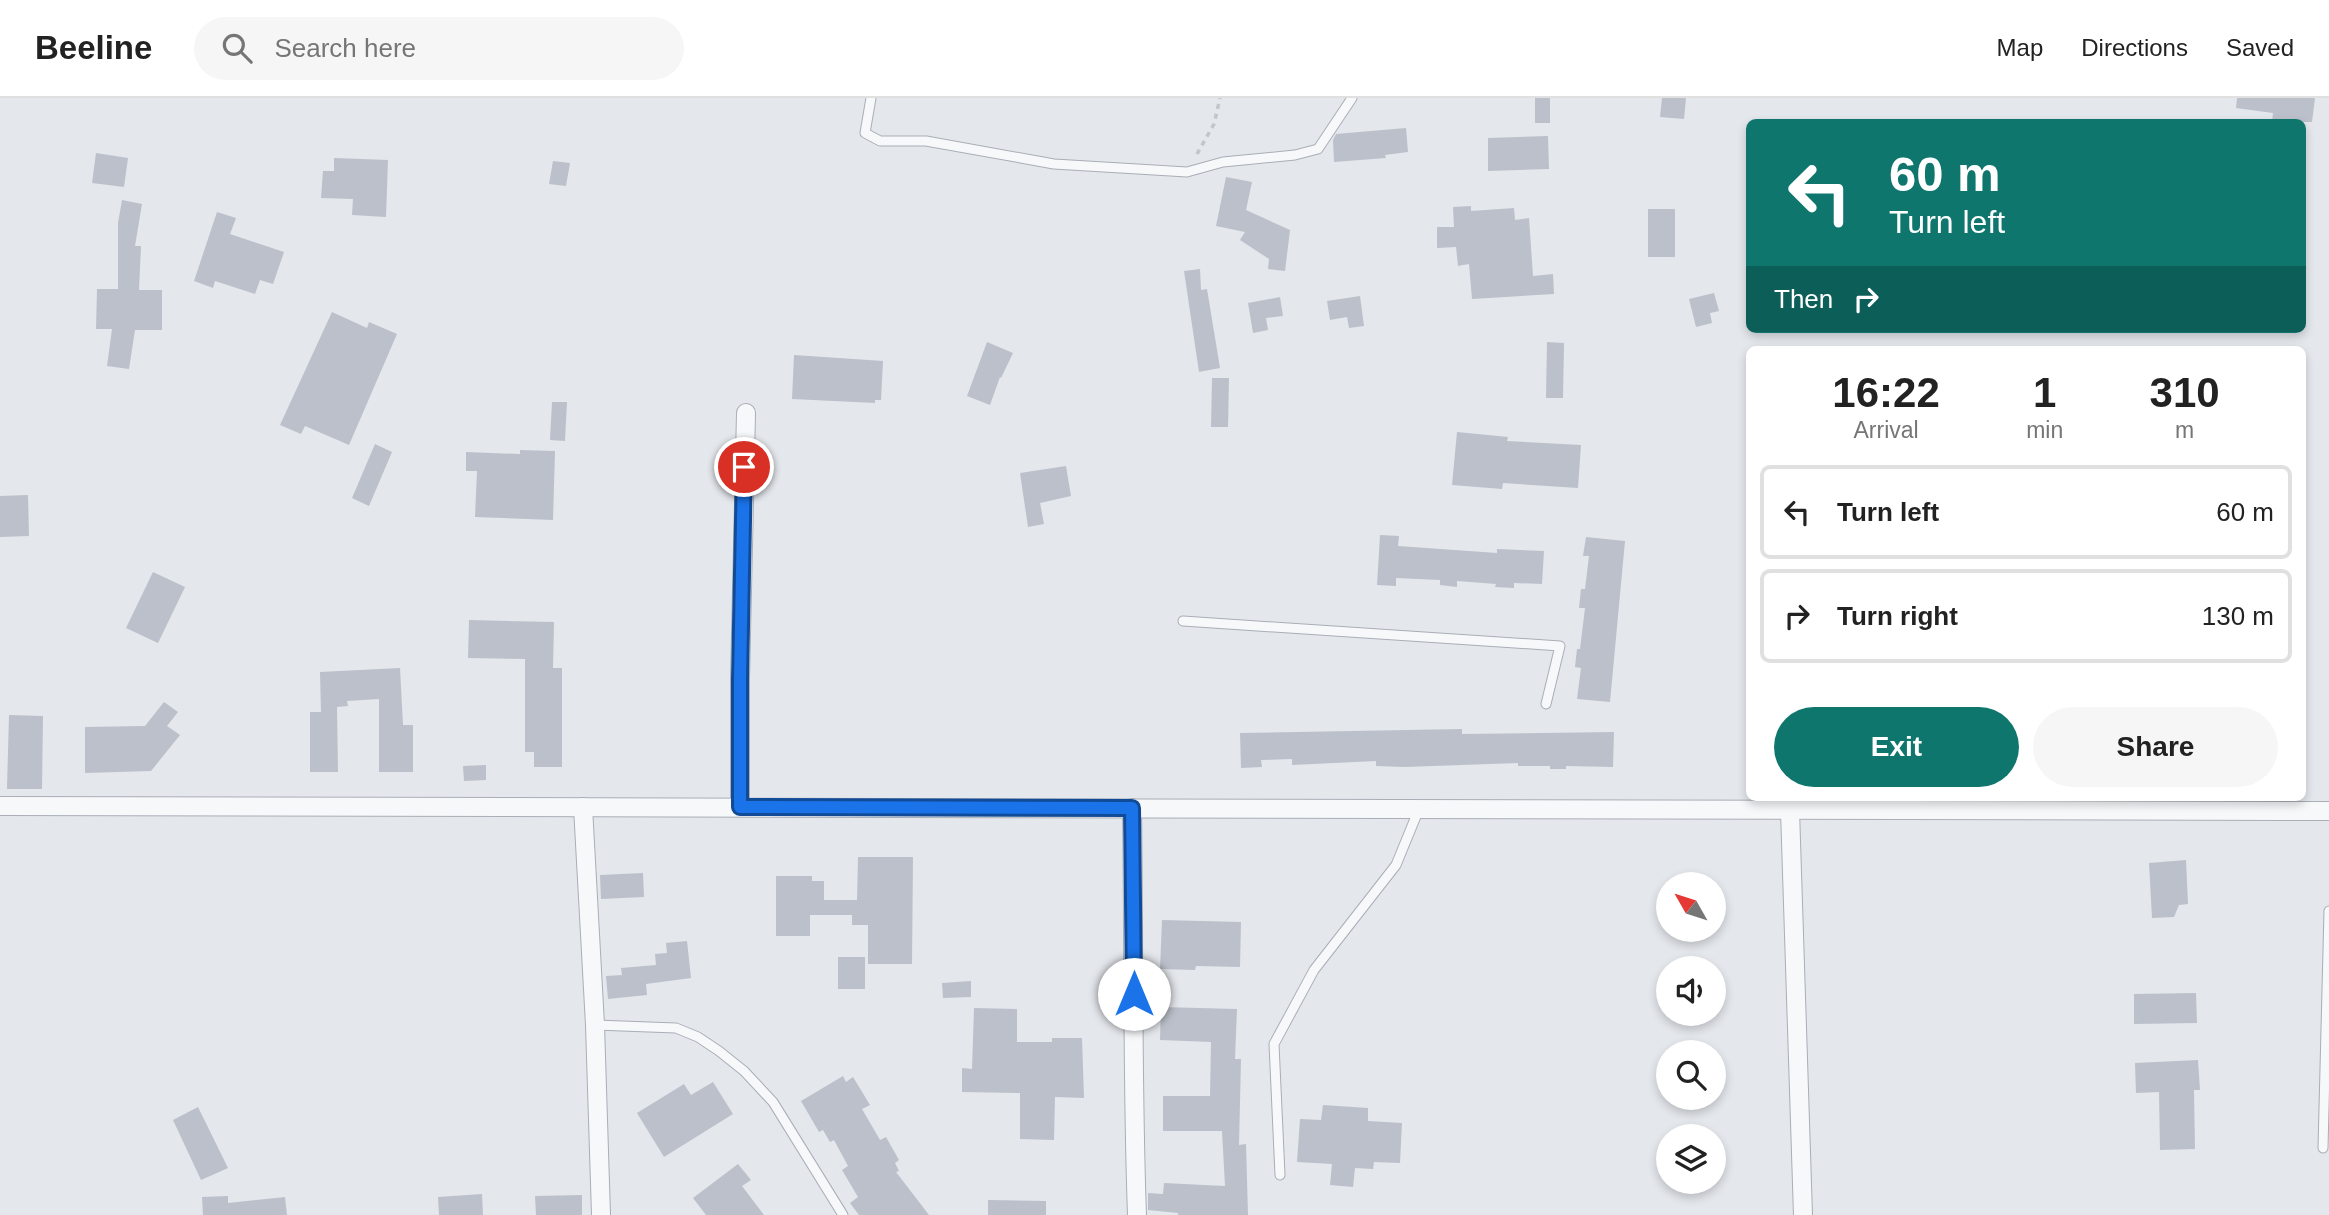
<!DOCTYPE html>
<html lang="en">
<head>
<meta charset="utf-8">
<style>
  :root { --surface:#fff; --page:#f6f6f6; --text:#222; --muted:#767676; --line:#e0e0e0; --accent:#0f766e }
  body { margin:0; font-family:Helvetica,sans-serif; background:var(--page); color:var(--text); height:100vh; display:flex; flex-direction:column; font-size:26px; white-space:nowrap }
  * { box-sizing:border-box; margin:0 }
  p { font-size:23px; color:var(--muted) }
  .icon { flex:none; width:38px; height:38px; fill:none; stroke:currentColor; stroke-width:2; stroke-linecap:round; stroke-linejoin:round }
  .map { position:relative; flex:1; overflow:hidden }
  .panel { position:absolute; left:1746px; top:248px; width:560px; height:455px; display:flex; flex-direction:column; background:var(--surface); border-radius:10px; box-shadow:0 4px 10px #0003 }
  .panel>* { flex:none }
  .guide { position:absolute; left:1746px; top:21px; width:560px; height:214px; border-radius:10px; box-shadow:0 4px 10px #0003; background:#0f766e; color:#fff; overflow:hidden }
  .needle { width:46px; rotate:309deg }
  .buttons { position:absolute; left:1656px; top:774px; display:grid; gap:14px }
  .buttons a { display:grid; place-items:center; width:70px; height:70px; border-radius:50%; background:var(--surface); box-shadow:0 4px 10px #0003; font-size:35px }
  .pin { position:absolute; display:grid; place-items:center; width:60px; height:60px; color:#fff; margin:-30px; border:4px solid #fff; border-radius:50%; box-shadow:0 2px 7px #0007 }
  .me { position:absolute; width:77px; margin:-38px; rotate:0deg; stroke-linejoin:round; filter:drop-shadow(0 0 5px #0008) }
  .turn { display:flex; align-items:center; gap:24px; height:147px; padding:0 28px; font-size:32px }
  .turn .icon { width:91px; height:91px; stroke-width:2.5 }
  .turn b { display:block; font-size:49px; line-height:60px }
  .then { display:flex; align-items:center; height:66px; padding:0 28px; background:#0003; gap:14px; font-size:26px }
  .eta { display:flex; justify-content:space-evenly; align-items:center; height:119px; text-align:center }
  .eta b { font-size:42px; font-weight:700; line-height:49px }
  .cta { display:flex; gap:14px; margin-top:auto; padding:14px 28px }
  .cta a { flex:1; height:80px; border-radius:42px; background:var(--accent); color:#fff; font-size:28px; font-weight:700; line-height:80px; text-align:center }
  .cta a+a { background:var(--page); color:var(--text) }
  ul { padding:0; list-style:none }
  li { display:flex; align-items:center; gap:21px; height:94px; margin:0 14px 10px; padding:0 14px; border:4px solid var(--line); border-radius:10px }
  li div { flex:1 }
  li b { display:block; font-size:26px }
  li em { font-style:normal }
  header { display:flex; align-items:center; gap:42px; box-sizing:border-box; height:98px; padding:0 35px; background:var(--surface); border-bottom:2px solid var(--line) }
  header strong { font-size:33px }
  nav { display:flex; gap:38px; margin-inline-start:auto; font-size:24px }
  .search { width:490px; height:63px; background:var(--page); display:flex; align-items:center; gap:18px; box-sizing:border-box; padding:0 24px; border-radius:38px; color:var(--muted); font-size:26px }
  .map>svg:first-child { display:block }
  .building { fill:#bbc0ca }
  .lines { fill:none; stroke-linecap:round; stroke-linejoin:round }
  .service-casing { stroke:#a9aeb7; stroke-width:11 }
  .minor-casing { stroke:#a9aeb7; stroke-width:20 }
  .path { stroke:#c2c5cb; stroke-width:3.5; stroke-dasharray:5 5; stroke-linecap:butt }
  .service { stroke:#f7f8fa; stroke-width:9 }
  .minor { stroke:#f7f8fa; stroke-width:18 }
  .route-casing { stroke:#114b97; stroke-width:18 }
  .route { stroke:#1a73e8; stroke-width:12 }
</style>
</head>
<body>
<header>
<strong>Beeline</strong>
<div class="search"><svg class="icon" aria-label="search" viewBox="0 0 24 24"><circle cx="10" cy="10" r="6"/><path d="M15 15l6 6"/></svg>Search here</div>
<nav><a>Map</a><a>Directions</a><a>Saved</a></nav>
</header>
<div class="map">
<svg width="2329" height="1117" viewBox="0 0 2329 1117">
  <rect width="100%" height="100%" fill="#e4e7ec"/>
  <g class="building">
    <rect x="1535" y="0" width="15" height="25"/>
    <path d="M1662 0H1686L1684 21 1660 19Z"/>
    <path d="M2237 0H2315L2312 24H2272L2273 15 2236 10Z"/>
    <path d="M1406 30 1408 54 1385 57 1386 60 1334 64 1333 42 1336 36Z"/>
    <path d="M1548 38 1549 71 1488 73V40Z"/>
    <path d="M96 55 128 60 124 89 92 85Z"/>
    <path d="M334 60 388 62 386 119 352 117 353 101 321 100 323 73H334Z"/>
    <path d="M553 63 570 65 566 88 549 86Z"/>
    <path d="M1226 79 1252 84 1246 112 1290 132 1285 173 1268 171 1269 161 1240 142 1245 134 1216 128Z"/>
    <path d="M122 102 142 106 135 148H141L139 192H162V232H135L129 271 107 268 112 231H96L97 191H118V125Z"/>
    <path d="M1471 108V113L1514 110 1515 122 1529 120 1533 178 1553 176 1554 196 1472 201 1469 166 1458 168 1456 149 1437 150V129H1454L1453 109Z"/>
    <rect x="1648" y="111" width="27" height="48"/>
    <path d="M217 114 236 120 230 136 284 154 273 186 260 182 255 196 215 183 213 190 194 183Z"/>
    <path d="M1200 171 1201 192 1207 191 1220 270 1199 274 1184 173Z"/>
    <path d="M1714 195 1719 213 1710 215 1712 225 1696 229 1689 201Z"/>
    <path d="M1360 198 1364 228 1349 230 1347 219 1330 222 1327 203Z"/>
    <path d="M1280 199 1283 218 1266 220 1268 232 1253 235 1248 205Z"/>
    <path d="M332 214 367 230 369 224 397 236 349 347 305 328 301 336 280 327Z"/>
    <path d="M987 244 1013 255 1001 280 1000 279 990 307 967 298Z"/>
    <path d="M1547 244 1564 245 1563 300H1546Z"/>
    <path d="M794 257 883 263 881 302H875V305L792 301Z"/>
    <path d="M1212 280H1229L1228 329H1211Z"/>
    <path d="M552 304H567L565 343 550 342Z"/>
    <path d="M1457 334 1508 339 1507 343 1581 347 1578 390 1503 385 1502 391 1452 387Z"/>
    <path d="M375 346 392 354 369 408 352 400Z"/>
    <path d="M520 352 555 353 553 422 475 419 477 373H466V354L520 356Z"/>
    <path d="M1066 368 1071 398 1040 405 1044 426 1028 429 1020 375Z"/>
    <path d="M28 397 29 438 0 439V398Z"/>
    <path d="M1380 437 1399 438 1398 448 1497 455V451L1544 453 1542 486 1514 485V490L1495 489 1496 486 1457 483V489L1440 487V482L1396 480V488L1377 487Z"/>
    <path d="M1586 439 1625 443 1610 604 1577 601 1581 570 1575 569 1577 551H1580L1585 510H1579L1581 491H1585L1589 458H1583Z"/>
    <path d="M153 474 185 489 158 545 126 530Z"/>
    <path d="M469 522 554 524 553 570H562V669H534V654H525V561L468 560Z"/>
    <path d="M400 570 403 627H413V674H379V601L347 603 348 608 337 609 338 674H310V614H321L320 574Z"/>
    <path d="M164 604 178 614 167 628 180 637 151 673 85 675V629L145 628Z"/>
    <path d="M9 617 43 618 42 691H7Z"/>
    <path d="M1462 631V636L1614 634 1613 669 1566 668V671H1550V668H1518V665L1405 669 1376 668V663L1292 667V661L1261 662 1262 669 1241 670 1240 635Z"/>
    <path d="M486 667V682L464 683 463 668Z"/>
    <path d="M858 759H913L912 866H868V827H852V817H810V838H776V778H812V783H824V802H857Z"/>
    <path d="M2186 762 2188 806 2179 807 2174 819 2152 820 2149 765Z"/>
    <path d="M643 775 644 799 601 801 600 777Z"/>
    <path d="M1162 822 1241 824 1240 869 1196 868 1195 872 1160 871Z"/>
    <path d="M687 843 691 880 646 886 647 897 608 901 606 878 622 877 621 870 656 867 655 856 667 855 666 845Z"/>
    <rect x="838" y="859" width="27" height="32"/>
    <path d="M971 883V899L943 900 942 885Z"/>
    <path d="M2196 895 2197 925 2134 926V896Z"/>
    <path d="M1161 909 1237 911 1235 961H1241L1239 1047 1246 1046 1248 1117H1178V1115L1148 1112V1095L1163 1096 1164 1085 1225 1088 1222 1033H1163V998H1210L1211 944 1160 942Z"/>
    <path d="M974 910 1017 911V944H1052V940H1082L1084 1000 1055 999 1054 1042 1020 1041V995L962 994V970L972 971Z"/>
    <path d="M2198 962 2200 992H2194L2195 1051 2160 1052 2159 994 2136 995 2135 965Z"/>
    <path d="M843 978 846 984 853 979 870 1007 862 1011 880 1042 886 1039 899 1062 895 1065 899 1073 896 1074 929 1117H859L850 1105 858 1099 842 1072 848 1068 834 1042 830 1044 823 1032 819 1034 801 1003Z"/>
    <path d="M713 984 733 1016 664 1059 637 1015 684 986 691 997Z"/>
    <path d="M1323 1007 1368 1010V1023L1402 1025 1400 1065 1374 1064 1373 1071 1355 1070 1353 1089 1330 1087 1332 1066 1297 1064 1300 1021 1321 1022Z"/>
    <path d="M198 1009 228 1070 201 1082 173 1022Z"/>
    <path d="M738 1066 751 1082 742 1088 764 1117H706L693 1100Z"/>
    <path d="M482 1096 483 1117H439L438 1099Z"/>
    <path d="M582 1097V1117H536L535 1098Z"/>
    <path d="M228 1098V1105L285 1099 287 1117H203L202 1099Z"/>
    <path d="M988 1102 1046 1103V1117H988Z"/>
  </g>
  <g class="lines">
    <g class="service-casing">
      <g id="service">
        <path d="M871 0 865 35 880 43H926L1054 66 1187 74 1223 64 1295 57 1318 51 1352 0"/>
        <path d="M1183 523 1560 548 1546 606"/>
        <path d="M595 927 676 930 698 939 719 953 744 973 773 1004 843 1117"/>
        <path d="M2323 1050 2329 813"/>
        <path d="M1280 1077 1274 946 1314 872 1396 767 1419 711"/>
      </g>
    </g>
    <g class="minor-casing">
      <g id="minor">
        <path d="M0 708 2329 713"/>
        <path d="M583 709 595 927 601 1117"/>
        <path d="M740 709V581L746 315"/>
        <path d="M1132 710C1134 846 1132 981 1137 1117"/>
        <path d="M1790 712 1803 1117"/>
      </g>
    </g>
    <path class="path" d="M1197 56 1214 26 1220 0"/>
    <use href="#service" class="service"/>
    <use href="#minor" class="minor"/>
  </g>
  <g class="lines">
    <g class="route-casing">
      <path id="route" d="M744 369 740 581V709L1132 710 1134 896"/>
    </g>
    <use href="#route" class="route"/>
  </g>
</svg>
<div class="buttons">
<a><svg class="needle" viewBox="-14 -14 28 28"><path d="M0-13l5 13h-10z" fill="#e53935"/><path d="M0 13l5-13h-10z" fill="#767676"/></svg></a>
<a><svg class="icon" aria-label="sound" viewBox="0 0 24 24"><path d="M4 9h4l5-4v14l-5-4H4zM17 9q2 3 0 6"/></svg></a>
<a><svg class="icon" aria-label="search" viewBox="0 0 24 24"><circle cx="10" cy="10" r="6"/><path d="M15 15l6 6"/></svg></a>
<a><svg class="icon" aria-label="layers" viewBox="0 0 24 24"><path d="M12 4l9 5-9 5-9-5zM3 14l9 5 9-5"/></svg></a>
</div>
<div class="pin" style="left:744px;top:369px;background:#d93025"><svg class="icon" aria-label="arrive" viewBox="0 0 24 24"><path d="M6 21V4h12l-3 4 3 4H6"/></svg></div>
<svg class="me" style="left:1134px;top:896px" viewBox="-20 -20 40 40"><circle r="19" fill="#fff"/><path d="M0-13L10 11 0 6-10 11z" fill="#1a73e8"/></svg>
<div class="guide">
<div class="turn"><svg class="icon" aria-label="left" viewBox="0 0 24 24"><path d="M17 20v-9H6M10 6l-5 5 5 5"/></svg><div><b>60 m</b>Turn left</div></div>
<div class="then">Then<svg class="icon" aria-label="right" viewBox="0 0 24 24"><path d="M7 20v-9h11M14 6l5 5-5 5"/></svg></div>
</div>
<section class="panel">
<div class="eta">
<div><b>16:22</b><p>Arrival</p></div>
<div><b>1</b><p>min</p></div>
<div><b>310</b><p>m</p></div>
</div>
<ul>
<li><svg class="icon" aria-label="left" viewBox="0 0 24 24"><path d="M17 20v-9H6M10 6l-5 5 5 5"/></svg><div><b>Turn left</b></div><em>60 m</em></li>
<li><svg class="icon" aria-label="right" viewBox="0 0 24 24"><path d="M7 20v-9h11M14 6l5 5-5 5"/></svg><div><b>Turn right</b></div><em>130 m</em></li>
</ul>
<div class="cta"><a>Exit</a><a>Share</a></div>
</section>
</div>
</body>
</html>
